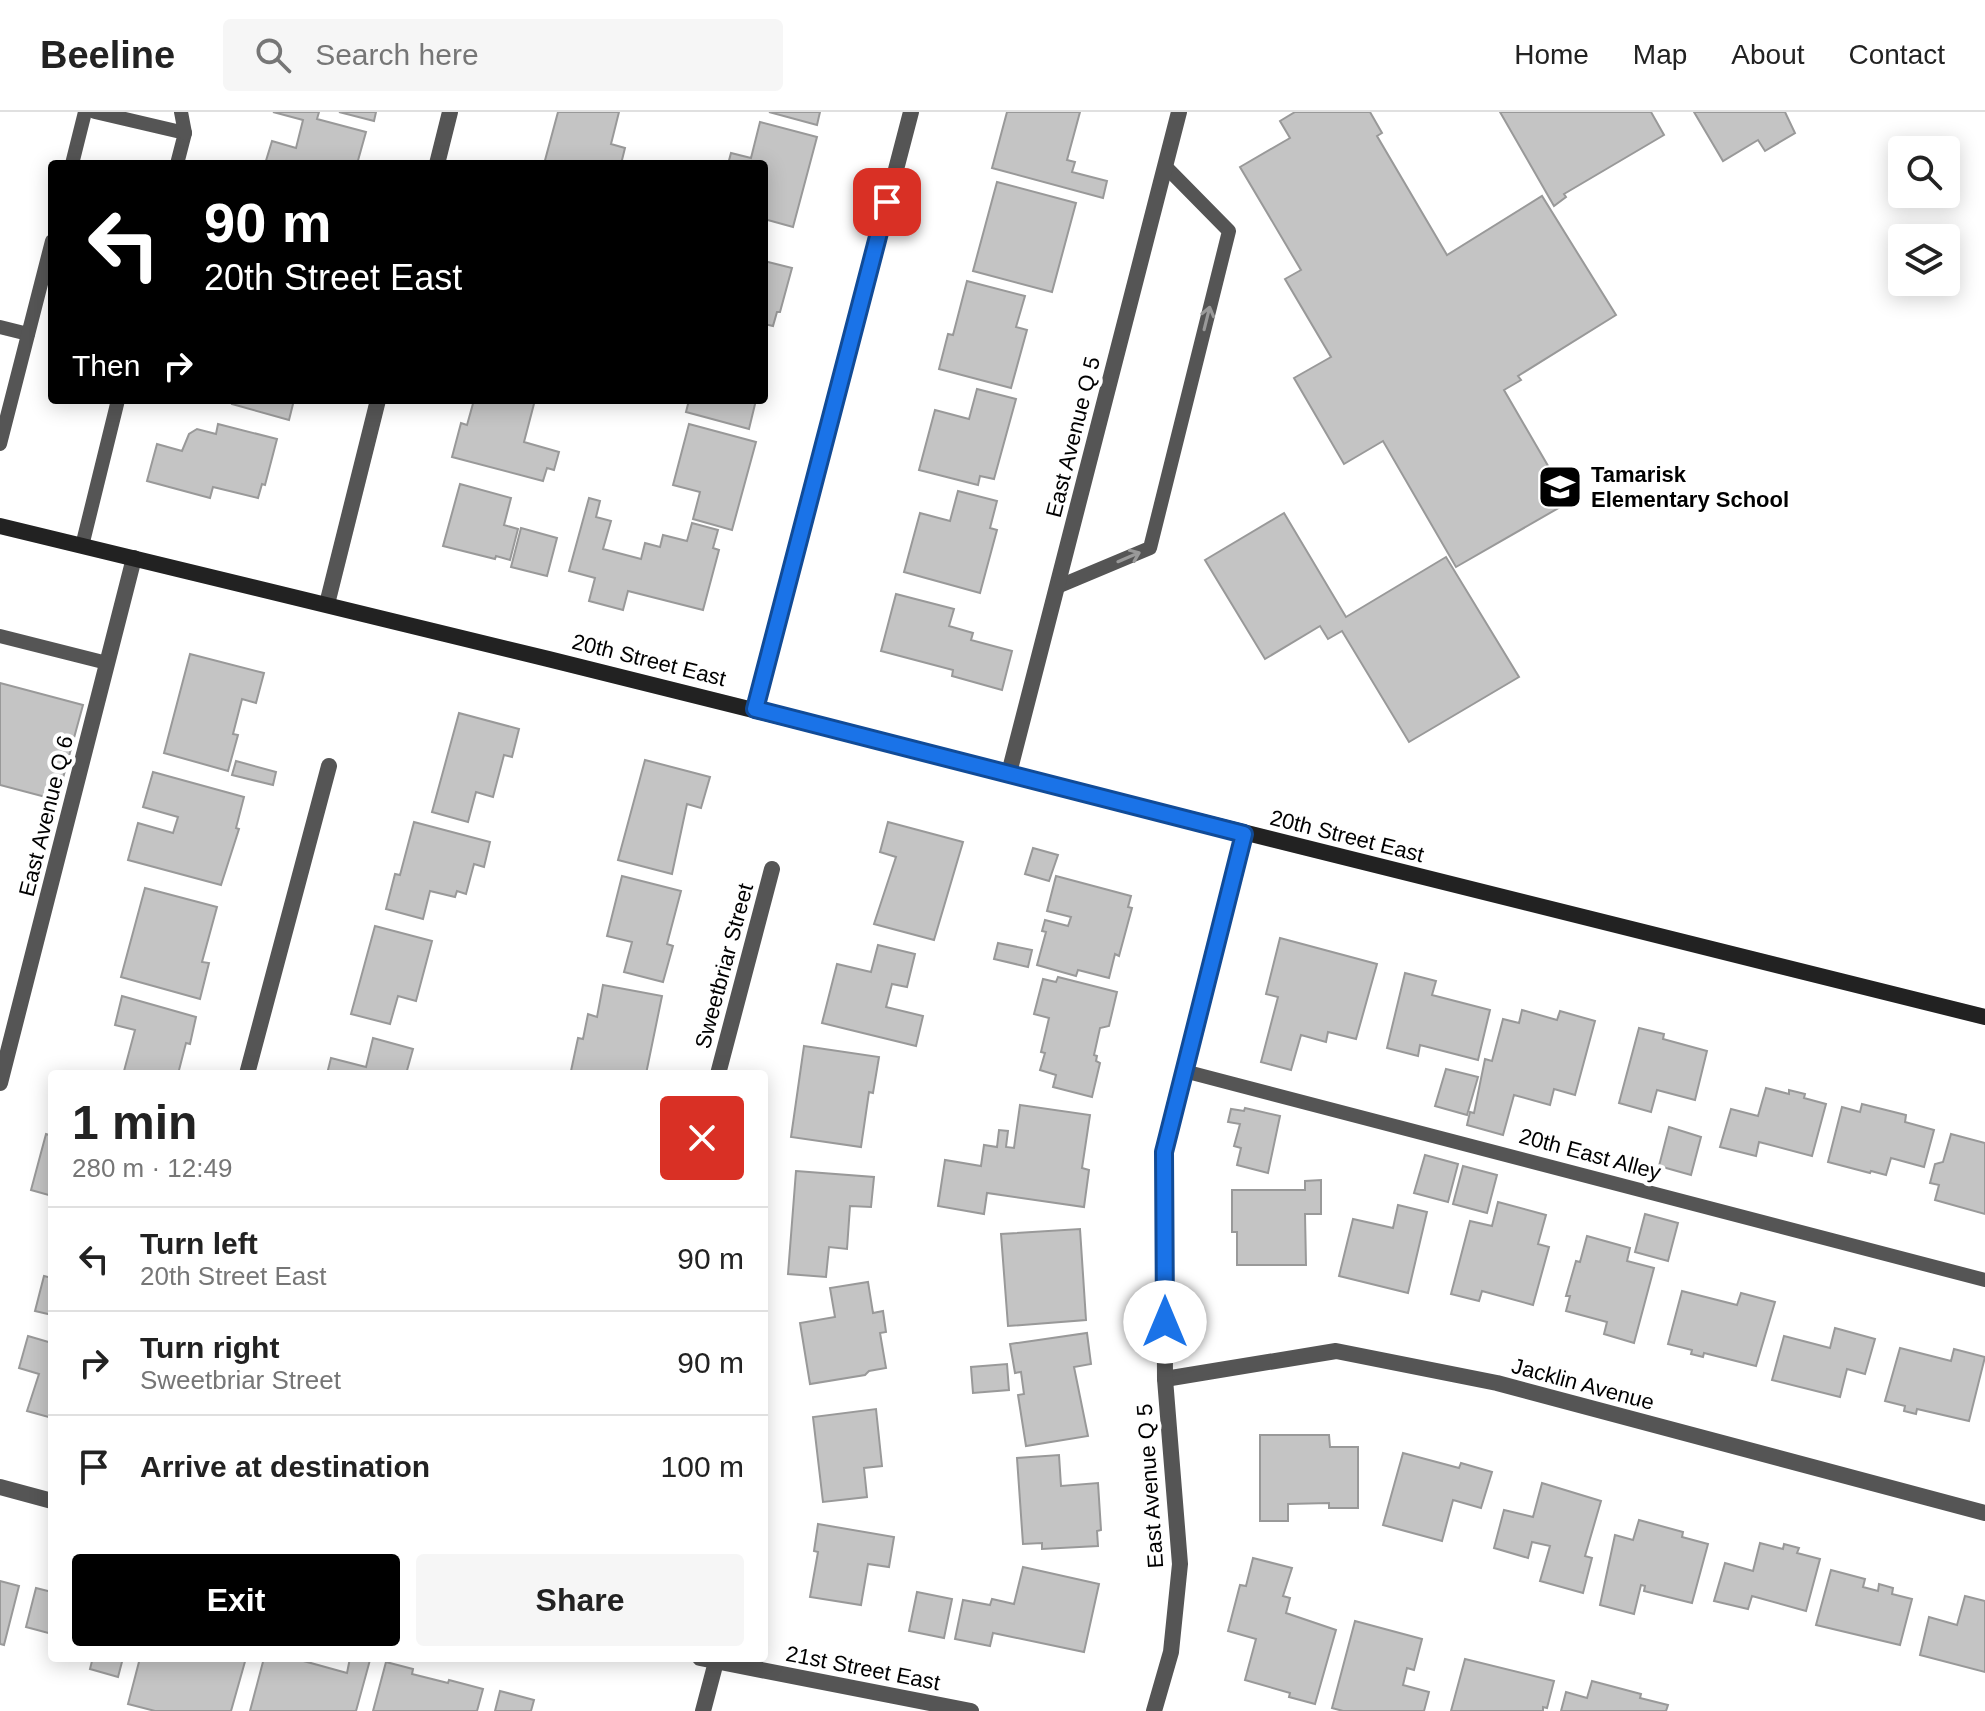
<!DOCTYPE html>
<html lang="en">
<head>
<meta charset="utf-8">
<style>
  :root { --surface:#fff; --page:#f6f6f6; --text:#222; --muted:#767676; --line:#e0e0e0; --accent:#000 }
  body { margin:0; font-family:Arial,sans-serif; background:var(--page); color:var(--text); height:100vh; display:flex; flex-direction:column; font-size:30px; white-space:nowrap }
  * { box-sizing:border-box; margin:0 }
  p { font-size:26px; color:var(--muted) }
  .icon { flex:none; width:44px; height:44px; fill:none; stroke:currentColor; stroke-width:2; stroke-linecap:round; stroke-linejoin:round }
  .map { position:relative; flex:1; overflow:hidden }
  .drawer { position:absolute; left:48px; top:958px; width:720px; height:592px; display:flex; flex-direction:column; background:var(--surface); border-radius:8px; box-shadow:0 4px 20px #0003 }
  .drawer>* { flex:none }
  .hud { position:absolute; left:48px; top:48px; width:720px; height:244px; border-radius:8px; box-shadow:0 4px 20px #0003; background:#000; color:#fff; overflow:hidden }
  .fabs { position:absolute; left:1888px; top:24px; display:grid; gap:16px }
  .fabs a { display:grid; place-items:center; width:72px; height:72px; border-radius:8px; background:var(--surface); box-shadow:0 4px 20px #0003; font-size:40px }
  .pin { position:absolute; display:grid; place-items:center; width:68px; height:68px; color:#fff; margin:-34px; border-radius:16px; box-shadow:0 4px 12px #0006 }
  .me { position:absolute; width:88px; margin:-44px; rotate:0deg; stroke-linejoin:round; filter:drop-shadow(0 0 6px #0008) }
  .turn { display:flex; align-items:center; gap:28px; height:168px; padding:0 24px; font-size:36px }
  .turn .icon { width:104px; height:104px; stroke-width:2.5 }
  .turn b { display:block; font-size:56px; line-height:68px }
  .then { display:flex; align-items:center; height:76px; padding:0 24px; background:#0003; gap:16px; font-size:30px }
  .round { display:grid; place-items:center; flex:none; width:84px; height:84px; border-radius:8px; background:var(--page) }
  .overview { display:flex; align-items:center; justify-content:space-between; height:136px; padding:0 24px }
  h1 { font-size:48px; font-weight:700; line-height:60px }
  .primary-button { display:flex; gap:16px; margin-top:auto; padding:16px 24px }
  .primary-button a { flex:1; height:92px; border-radius:8px; background:var(--accent); color:#fff; font-size:32px; font-weight:700; line-height:92px; text-align:center }
  .primary-button a+a { background:var(--page); color:var(--text) }
  ul { padding:0; list-style:none }
  li { display:flex; align-items:center; gap:24px; height:104px; padding:0 24px; border-top:2px solid var(--line) }
  li div { flex:1 }
  li b { display:block; font-size:30px }
  li em { font-style:normal }
  header { display:flex; align-items:center; gap:48px; box-sizing:border-box; height:112px; padding:0 40px; background:var(--surface); border-bottom:2px solid var(--line) }
  header strong { font-size:38px }
  nav { display:flex; gap:44px; margin-inline-start:auto; font-size:28px }
  .search { width:560px; height:72px; background:var(--page); display:flex; align-items:center; gap:20px; box-sizing:border-box; padding:0 28px; border-radius:8px; color:var(--muted); font-size:30px }
  .map>svg:first-child { display:block }
  .building { fill:#c4c4c4; stroke:#999; stroke-width:2 }
  .lines { fill:none; stroke-linecap:round; stroke-linejoin:round }
  .lane { stroke:#555; stroke-width:14 }
  .street { stroke:#555; stroke-width:16 }
  .secondary { stroke:#222; stroke-width:16 }
  .oneway { stroke:#999 }
  .route-casing { stroke:#114b97; stroke-width:20 }
  .route { stroke:#1a73e8; stroke-width:14 }
  .labels { text-anchor:middle; dominant-baseline:central; stroke-width:8; stroke-linejoin:round; paint-order:stroke }
  .street-label { font-size:22px; fill:#000; stroke:#fff }
  .poi-label { font-size:22px; font-weight:bold; fill:#000; stroke:#fff; text-anchor:start }
</style>
</head>
<body>
<header>
<strong>Beeline</strong>
<div class="search"><svg class="icon" aria-label="search" viewBox="0 0 24 24"><circle cx="10" cy="10" r="6"/><path d="M15 15l6 6"/></svg>Search here</div>
<nav><a>Home</a><a>Map</a><a>About</a><a>Contact</a></nav>
</header>
<div class="map">
<svg width="1985" height="1599" viewBox="0 0 1985 1599">
  <rect width="100%" height="100%" fill="#fff"/>
  <g class="building">
    <path d="M273 0H319L317 7 366 20 357 52H265L272 29 296 36 303 8Z"/>
    <path d="M339 0H376L374 9Z"/>
    <path d="M558 0H619L611 32 625 36 621 52H544Z"/>
    <path d="M769 0H820L817 13Z"/>
    <path d="M1007 0H1080L1067 48 1075 50 1072 60 1107 69 1103 86 992 56Z"/>
    <path d="M1295 0H1370L1382 21 1377 24 1447 143 1542 84 1616 203 1518 264 1521 268 1504 278 1569 390 1456 455 1383 329 1344 352 1294 266 1331 245 1285 167 1301 158 1240 55 1290 26 1280 9Z"/>
    <path d="M1500 0H1651L1664 23 1564 82 1566 85 1554 94Z"/>
    <path d="M1694 0H1785L1795 21 1765 39 1758 28 1723 49Z"/>
    <path d="M760 10 817 25 793 115 764 107V52H728L731 41 751 46Z"/>
    <path d="M997 70 1076 91 1052 180 973 159Z"/>
    <path d="M764 149 792 156 780 200H777L773 214 764 212Z"/>
    <path d="M967 169 1025 184 1016 215 1027 218 1011 276 939 257 948 222 953 223Z"/>
    <path d="M977 277 1016 287 994 367 980 364 978 373 919 358 935 298 969 307Z"/>
    <path d="M233 288H294L289 308 232 292Z"/>
    <path d="M474 288H535L524 330 559 340 554 358 547 356 543 369 452 345 461 311 467 313Z"/>
    <path d="M689 288H756L749 317 686 300Z"/>
    <path d="M218 312 277 327 265 373 262 372 258 386 213 375 210 386 147 369 157 332 182 339 189 322 197 317 216 322Z"/>
    <path d="M689 312 756 330 732 418 693 407 700 380 673 373Z"/>
    <path d="M460 372 511 386 504 413 518 417 510 448 496 444 495 447 443 434Z"/>
    <path d="M958 379 997 389 990 416 997 418 980 481 904 460 920 401 950 409Z"/>
    <path d="M589 386 600 389 596 405 611 409 603 437 641 447 645 431 660 435 663 423 687 429 692 411 718 418 713 436 719 438 703 498 628 479 623 498 589 489 595 466 569 459Z"/>
    <path d="M1284 401 1346 505 1446 445 1519 565 1409 630 1342 519 1328 527 1320 514 1265 547 1205 448Z"/>
    <path d="M521 416 557 426 547 464 511 455Z"/>
    <path d="M896 482 954 497 949 514 973 521 971 528 1012 539 1002 578 952 564 953 558 881 539Z"/>
    <path d="M190 542 264 561 256 591 242 587 233 622 238 623 228 659 164 641Z"/>
    <path d="M0 571 83 593 57 688 0 673Z"/>
    <path d="M459 601 519 617 512 645 504 643 493 685 476 680 468 710 432 700Z"/>
    <path d="M645 648 710 665 701 696 687 692 672 762 618 748Z"/>
    <path d="M236 649 276 660 273 673 232 663Z"/>
    <path d="M153 660 244 685 236 716 239 717 221 773 128 748 138 711 173 721 178 705 143 695Z"/>
    <path d="M414 710 490 730 484 755 474 752 466 782 457 779 455 785 430 779 423 807 386 797 395 762 400 763Z"/>
    <path d="M888 710 963 730 934 828 874 812 896 745 880 740Z"/>
    <path d="M1033 736 1058 743 1049 769 1025 762Z"/>
    <path d="M622 764 681 779 667 832 673 834 663 870 624 860 632 830 607 824Z"/>
    <path d="M1056 764 1131 784 1128 795 1132 796 1119 844 1115 842 1109 866 1078 858 1076 864 1037 853 1046 820 1042 819 1045 808 1068 814 1071 805 1047 799Z"/>
    <path d="M145 776 217 795 202 850 209 851 200 887 121 865Z"/>
    <path d="M375 814 432 829 416 889 398 884 390 912 351 902Z"/>
    <path d="M1280 826 1377 852 1356 927 1328 920 1326 930 1301 923 1291 958 1261 950 1278 885 1266 882Z"/>
    <path d="M998 831 1032 838 1028 855 994 847Z"/>
    <path d="M878 833 915 842 907 875 892 872 886 895 923 904 916 934 822 911 837 852 871 860Z"/>
    <path d="M1405 861 1436 869 1432 883 1490 898 1478 948 1420 933 1418 944 1387 936Z"/>
    <path d="M1058 865 1117 880 1109 914 1100 916 1094 943 1097 944 1096 949 1100 951 1092 985 1053 975 1056 963 1040 958 1045 941 1041 940 1049 906 1034 902 1043 867 1056 870Z"/>
    <path d="M603 873 662 884 646 962H585L571 959 578 926 583 927 588 902 597 905Z"/>
    <path d="M122 884 196 905 190 932 186 931 178 962H134L124 959 135 918 115 913Z"/>
    <path d="M1522 898 1557 908 1560 899 1595 909 1575 983 1554 977 1550 993 1514 983 1503 1023 1467 1013 1470 1000 1474 1001 1485 947 1492 949 1503 907 1519 911Z"/>
    <path d="M1639 916 1664 922 1663 927 1707 939 1695 988 1657 978 1651 1000 1619 991Z"/>
    <path d="M373 926 413 937 406 962H327L331 946 366 955Z"/>
    <path d="M804 934 879 945 873 981 869 980 861 1035 791 1025Z"/>
    <path d="M1446 957 1478 965 1467 1003 1435 994Z"/>
    <path d="M1766 976 1789 982V978L1805 982 1804 986 1826 992 1812 1044 1759 1030 1756 1044 1720 1035 1731 997 1758 1004Z"/>
    <path d="M1862 992 1906 1003 1905 1010 1934 1018 1924 1055 1891 1046 1886 1063 1871 1059 1870 1061 1828 1050 1842 995 1860 1000Z"/>
    <path d="M1020 993 1090 1003 1082 1056 1089 1058 1084 1095 987 1081 984 1102 938 1094 945 1048 981 1054 984 1033 997 1035 999 1018 1008 1019 1006 1035 1014 1036Z"/>
    <path d="M1245 996 1280 1004 1268 1061 1237 1053 1241 1036 1234 1034 1240 1012 1228 1010 1231 997 1244 999Z"/>
    <path d="M1669 1015 1701 1025 1691 1063 1659 1054Z"/>
    <path d="M46 1022 52 1024V1084L31 1078Z"/>
    <path d="M1951 1022 1985 1031V1102L1935 1088 1939 1073 1930 1071 1935 1052 1943 1050Z"/>
    <path d="M1425 1043 1458 1052 1448 1090 1414 1081Z"/>
    <path d="M1463 1054 1497 1063 1487 1101 1453 1092Z"/>
    <path d="M796 1059 874 1065 871 1095 850 1094 847 1137 829 1135 826 1165 788 1162Z"/>
    <path d="M1321 1068V1102H1305L1306 1153H1237V1120H1232V1078H1305V1069Z"/>
    <path d="M1498 1090 1546 1103 1538 1132 1549 1135 1533 1193 1482 1179 1479 1189 1451 1182 1470 1109 1492 1114Z"/>
    <path d="M1398 1093 1427 1100 1408 1181 1339 1164 1353 1107 1393 1116Z"/>
    <path d="M1645 1102 1678 1111 1668 1149 1635 1140Z"/>
    <path d="M1080 1117 1086 1208 1008 1214 1001 1122Z"/>
    <path d="M1587 1124 1630 1136 1627 1149 1654 1156 1634 1231 1604 1222 1607 1210 1566 1199 1570 1184H1566L1576 1149 1580 1150Z"/>
    <path d="M44 1164 52 1166V1203L35 1199Z"/>
    <path d="M868 1170 873 1201 883 1199 886 1220 880 1221 886 1256 869 1259 865 1263 810 1272 800 1211 835 1205 830 1176Z"/>
    <path d="M1682 1179 1737 1193 1741 1181 1775 1190 1756 1254 1704 1241 1703 1245 1691 1242 1692 1238 1668 1232Z"/>
    <path d="M1835 1216 1875 1227 1865 1262 1847 1257 1840 1285 1772 1268 1784 1224 1830 1236Z"/>
    <path d="M1087 1221 1091 1252 1074 1255 1088 1324 1026 1334 1018 1283 1024 1282 1021 1260 1015 1261 1010 1232Z"/>
    <path d="M28 1224 52 1231V1306L27 1299 39 1262 19 1256Z"/>
    <path d="M1900 1236 1951 1249 1954 1237 1985 1245 1969 1309 1917 1297 1916 1302 1904 1299 1905 1294 1885 1289Z"/>
    <path d="M1007 1252 1009 1278 973 1281 971 1255Z"/>
    <path d="M876 1297 882 1354 864 1356 867 1385 823 1390 813 1305Z"/>
    <path d="M1260 1323H1329L1330 1335H1358V1396H1329V1391L1288 1392V1409H1260Z"/>
    <path d="M1403 1341 1459 1356 1461 1351 1492 1360 1481 1396 1453 1388 1442 1429 1383 1413Z"/>
    <path d="M1059 1343 1061 1374 1098 1371 1101 1418 1097 1419 1098 1434 1042 1437V1431L1023 1432 1017 1346Z"/>
    <path d="M1542 1371 1601 1389 1585 1444 1592 1446 1583 1481 1540 1469 1550 1434 1532 1430 1528 1446 1494 1436 1504 1398 1533 1405Z"/>
    <path d="M1639 1408 1683 1420 1682 1425 1708 1432 1692 1491 1644 1479 1645 1474 1641 1473 1634 1502 1600 1493 1615 1423 1633 1428Z"/>
    <path d="M818 1412 894 1425 889 1455 868 1452 861 1493 810 1485 818 1440 814 1439Z"/>
    <path d="M1760 1431 1783 1437 1784 1432 1799 1436 1797 1441 1820 1447 1806 1499 1752 1484 1748 1497 1714 1489 1725 1451 1753 1459Z"/>
    <path d="M1253 1446 1292 1456 1283 1484 1290 1486 1286 1501 1336 1518 1315 1592 1289 1585 1290 1581 1245 1568 1256 1527 1228 1519 1240 1473 1246 1474Z"/>
    <path d="M1023 1455 1099 1472 1084 1540 993 1521 990 1534 955 1527 963 1488 990 1493 992 1487 1014 1492Z"/>
    <path d="M1831 1458 1865 1467 1863 1475 1878 1479 1879 1472 1893 1476 1892 1482 1912 1487 1900 1533 1816 1513Z"/>
    <path d="M0 1469 19 1474 4 1533 0 1532Z"/>
    <path d="M36 1476 52 1480V1522L26 1515Z"/>
    <path d="M917 1480 952 1487 944 1526 909 1519Z"/>
    <path d="M1965 1484 1985 1489V1560L1920 1543 1929 1505 1957 1513Z"/>
    <path d="M1355 1509 1422 1527 1414 1558 1407 1556 1403 1573 1429 1580 1424 1599H1343L1332 1596Z"/>
    <path d="M81 1546H123L118 1565 90 1557 92 1549Z"/>
    <path d="M140 1546H246L231 1599H155L128 1592Z"/>
    <path d="M264 1546H301L300 1548 347 1561 350 1546 370 1548 356 1599H250Z"/>
    <path d="M1465 1547 1554 1569 1547 1596 1543 1595V1599H1451Z"/>
    <path d="M386 1550 413 1557 412 1562 448 1571 449 1568 483 1577 477 1599H373Z"/>
    <path d="M1592 1569 1641 1582 1640 1586 1668 1593 1666 1599H1561L1566 1580 1587 1586Z"/>
    <path d="M500 1579 534 1588 531 1599H495Z"/>
  </g>
  <g class="lines">
    <g class="lane">
      <path d="M95 0 185 21 177 52"/>
      <path d="M181 0 185 21"/>
      <path d="M72 52 85 0"/>
      <path d="M0 215 28 222"/>
      <path d="M0 332 52 129"/>
      <path d="M82 434 118 288"/>
      <path d="M1057 475 1150 436 1229 119 1165 54"/>
      <path d="M0 524 107 551"/>
      <path d="M1184 959 1985 1168"/>
    </g>
    <g class="street">
      <path d="M437 52 450 0"/>
      <path d="M327 492 378 288"/>
      <path d="M755 597 911 0"/>
      <path d="M1009 661 1179 0"/>
      <path d="M247 962 329 654"/>
      <path d="M718 962 772 757"/>
      <path d="M0 971 134 446"/>
      <path d="M1165 1267 1336 1239 1497 1271 1985 1401"/>
      <path d="M0 1375 52 1389"/>
      <path d="M700 1546 971 1599"/>
      <path d="M703 1599 717 1546"/>
      <path d="M1154 1599 1171 1540 1180 1452 1165 1267 1164 1040 1244 722"/>
    </g>
    <path class="secondary" d="M0 414C663 572 1323 741 1985 905"/>
  </g>
  <defs><path id="oneway-shaft" d="M-6 0H5M1.5-3L5.5 0L1.5 3" fill="none" stroke-width="1.6" stroke-linecap="round" stroke-linejoin="round" transform="scale(2)"/></defs>
  <g class="oneway">
    <use href="#oneway-shaft" transform="translate(1207 206) rotate(-76)"/>
    <use href="#oneway-shaft" transform="translate(1129 445) rotate(-23)"/>
  </g>
  <g class="lines">
    <g class="route-casing">
      <path id="route" d="M887 90 755 597 1244 722 1164 1040 1165 1210"/>
    </g>
    <use href="#route" class="route"/>
  </g>
  <defs>
    <g id="school-square" transform="scale(2.3)"><rect x="-9" y="-9" width="18" height="18" rx="4" fill="#000" stroke="#fff"/><path d="M0-5L7-2L0 1L-7-2ZM-4 1L0 2.5L4 1V4Q0 6-4 4Z" fill="#fff"/></g>
  </defs>
  <g fill-rule="evenodd">
    <use href="#school-square" x="1560" y="375"/>
  </g>
  <g class="labels">
    <g class="street-label">
      <text transform="translate(1073 325) rotate(-76)">East Avenue Q 5</text>
      <text transform="translate(649 548) rotate(14)">20th Street East</text>
      <text transform="translate(46 704) rotate(-76)">East Avenue Q 6</text>
      <text transform="translate(1347 724) rotate(14)">20th Street East</text>
      <text transform="translate(724 854) rotate(-75)">Sweetbriar Street</text>
      <text transform="translate(1590 1042) rotate(15)">20th East Alley</text>
      <text transform="translate(1583 1272) rotate(15)">Jacklin Avenue</text>
      <text transform="translate(1150 1374) rotate(-94)">East Avenue Q 5</text>
      <text transform="translate(863 1556) rotate(11)">21st Street East</text>
    </g>
    <g class="poi-label">
      <text x="1591" y="362">Tamarisk<tspan x="1591" dy="25">Elementary School</tspan></text>
    </g>
  </g>
</svg>
<div class="fabs">
<a><svg class="icon" aria-label="search" viewBox="0 0 24 24"><circle cx="10" cy="10" r="6"/><path d="M15 15l6 6"/></svg></a>
<a><svg class="icon" aria-label="layers" viewBox="0 0 24 24"><path d="M12 4l9 5-9 5-9-5zM3 14l9 5 9-5"/></svg></a>
</div>
<div class="pin" style="left:887px;top:90px;background:#d93025"><svg class="icon" aria-label="arrive" viewBox="0 0 24 24"><path d="M6 21V4h12l-3 4 3 4H6"/></svg></div>
<svg class="me" style="left:1165px;top:1210px" viewBox="-20 -20 40 40"><circle r="19" fill="#fff"/><path d="M0-13L10 11 0 6-10 11z" fill="#1a73e8"/></svg>
<div class="hud">
<div class="turn"><svg class="icon" aria-label="left" viewBox="0 0 24 24"><path d="M17 20v-9H6M10 6l-5 5 5 5"/></svg><div><b>90 m</b>20th Street East</div></div>
<div class="then">Then<svg class="icon" aria-label="right" viewBox="0 0 24 24"><path d="M7 20v-9h11M14 6l5 5-5 5"/></svg></div>
</div>
<section class="drawer">
<div class="overview"><div><h1>1 min</h1><p>280 m · 12:49</p></div><a class="round" style="background:#d93025;color:#fff"><svg class="icon" aria-label="close" viewBox="0 0 24 24"><path d="M6 6l12 12M18 6L6 18"/></svg></a></div>
<ul>
<li><svg class="icon" aria-label="left" viewBox="0 0 24 24"><path d="M17 20v-9H6M10 6l-5 5 5 5"/></svg><div><b>Turn left</b><p>20th Street East</p></div><em>90 m</em></li>
<li><svg class="icon" aria-label="right" viewBox="0 0 24 24"><path d="M7 20v-9h11M14 6l5 5-5 5"/></svg><div><b>Turn right</b><p>Sweetbriar Street</p></div><em>90 m</em></li>
<li><svg class="icon" aria-label="arrive" viewBox="0 0 24 24"><path d="M6 21V4h12l-3 4 3 4H6"/></svg><div><b>Arrive at destination</b></div><em>100 m</em></li>
</ul>
<div class="primary-button"><a>Exit</a><a>Share</a></div>
</section>
</div>
</body>
</html>
